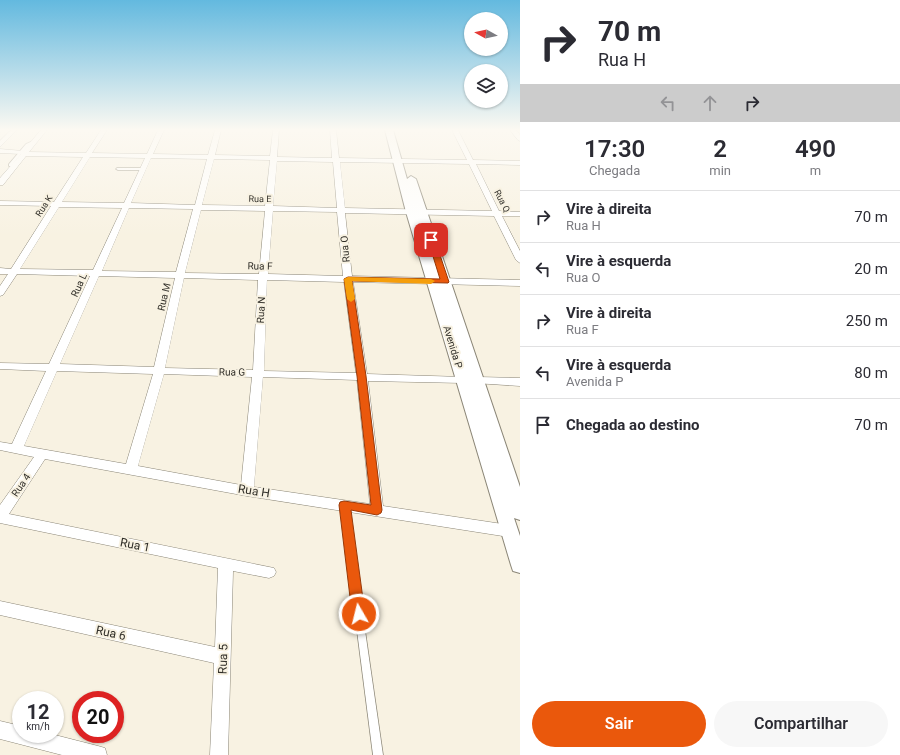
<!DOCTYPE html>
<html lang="pt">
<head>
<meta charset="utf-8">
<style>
  :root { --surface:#fff; --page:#f7f7f7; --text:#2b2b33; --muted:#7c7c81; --line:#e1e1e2; --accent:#ea580c }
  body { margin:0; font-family:Roboto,sans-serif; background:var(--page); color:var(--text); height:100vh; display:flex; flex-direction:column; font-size:15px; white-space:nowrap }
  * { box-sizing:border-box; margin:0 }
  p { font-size:13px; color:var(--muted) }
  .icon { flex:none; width:22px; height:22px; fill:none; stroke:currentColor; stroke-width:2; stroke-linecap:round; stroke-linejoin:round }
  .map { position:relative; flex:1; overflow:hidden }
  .drawer { display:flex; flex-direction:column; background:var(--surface); width:380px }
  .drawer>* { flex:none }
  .top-card { background:#fff; color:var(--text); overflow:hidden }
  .needle { width:26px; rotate:278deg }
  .tools { position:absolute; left:464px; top:12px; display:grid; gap:8px }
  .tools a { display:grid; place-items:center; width:44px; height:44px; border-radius:50%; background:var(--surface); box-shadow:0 1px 3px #0004; font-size:20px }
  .speed { position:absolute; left:12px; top:691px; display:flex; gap:8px; font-size:20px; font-weight:700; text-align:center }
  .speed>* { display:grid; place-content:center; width:52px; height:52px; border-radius:50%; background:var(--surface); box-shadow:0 1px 3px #0004; line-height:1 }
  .speed small { font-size:10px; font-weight:400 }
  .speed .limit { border:6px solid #d22; background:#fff; color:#111 }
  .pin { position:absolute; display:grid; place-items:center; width:34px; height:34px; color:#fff; margin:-17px; border-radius:8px; box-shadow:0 2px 6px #0006 }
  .me { position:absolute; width:44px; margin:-22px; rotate:352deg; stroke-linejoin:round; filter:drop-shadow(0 0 3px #0008) }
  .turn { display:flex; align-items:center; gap:14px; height:84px; padding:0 12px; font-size:18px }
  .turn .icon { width:52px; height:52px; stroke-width:2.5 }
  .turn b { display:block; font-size:28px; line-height:34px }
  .lanes { display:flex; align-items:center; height:38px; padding:0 12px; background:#0003; justify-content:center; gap:20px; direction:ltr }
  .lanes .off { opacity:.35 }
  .eta { display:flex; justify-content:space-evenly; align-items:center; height:68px; text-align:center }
  .eta b { font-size:24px; font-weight:600; line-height:28px }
  .cta { display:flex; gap:8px; margin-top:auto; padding:8px 12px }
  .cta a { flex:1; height:46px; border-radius:24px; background:var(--accent); color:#fff; font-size:16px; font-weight:600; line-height:46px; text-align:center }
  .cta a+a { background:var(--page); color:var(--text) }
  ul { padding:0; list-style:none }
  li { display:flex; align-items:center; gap:12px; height:52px; padding:0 12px; border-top:1px solid var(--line) }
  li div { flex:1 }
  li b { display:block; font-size:15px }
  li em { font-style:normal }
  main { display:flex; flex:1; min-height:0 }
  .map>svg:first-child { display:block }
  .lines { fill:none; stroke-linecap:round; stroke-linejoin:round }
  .service-casing { stroke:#8b8677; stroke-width:1.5 }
  .minor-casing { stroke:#8b8677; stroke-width:1 }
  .tertiary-casing { stroke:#8b8677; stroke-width:2 }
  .service { fill:#fff; fill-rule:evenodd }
  .minor { fill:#fff; fill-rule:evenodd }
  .tertiary { fill:#fff; fill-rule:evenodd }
  .route { fill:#ea580c; stroke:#983908 }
  .slow { fill:#f59e0b }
  .labels { text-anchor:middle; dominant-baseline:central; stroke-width:4; stroke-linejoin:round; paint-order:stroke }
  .far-street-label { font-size:9px; fill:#312f29; stroke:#f8f2e2 }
  .street-label { font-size:10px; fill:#312f29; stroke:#f8f2e2 }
  .near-street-label { font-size:12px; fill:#312f29; stroke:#f8f2e2 }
</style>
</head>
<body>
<main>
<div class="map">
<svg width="520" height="755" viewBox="0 0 520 755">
  <rect width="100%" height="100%" fill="#f8f2e2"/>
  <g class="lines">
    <g class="service-casing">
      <g id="service">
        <path d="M33 141 36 142 28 146 12 165H15V167L9 166V164L26 144Z"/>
        <path d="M117 168H143L145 169 143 170H118L116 169Z"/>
        <path d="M344 503 346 504 347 506 383 755H373L341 506 342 504Z"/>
      </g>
    </g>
    <g class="minor-casing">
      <g id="minor">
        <path d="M11 130H17L0 147V141Z"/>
        <path d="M41 130H47L29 152 86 153 101 130H107L92 153 147 154 158 130H164L153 154 208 155 215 130H221L215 155 270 156 273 130H279L277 157 332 158 330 130H336L339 158 467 160 452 130H458L473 160 520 161V165L476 164 499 211 520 212V216H502L520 251V263L516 260 494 216 345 213 352 276 520 280V286L353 282 367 374 463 377 467 378 469 380 467 382 463 383 368 381 383 506 509 525 514 527 516 531 514 535 509 537 247 496 45 459 9 514 274 568 276 572 274 576 269 578 233 571 228 755H210L214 663 0 615V601L215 647 218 568 0 523V505L34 457 0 450V442L12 444 46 371 0 369V363L49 364 90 276 17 274 3 295 0 296V286L8 274H0V268L11 269 51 206 0 205V201L54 202 83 157 26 156 3 185H0V178L21 154 0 153V149L23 151ZM90 157 145 158 124 203 62 202ZM151 158 207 159 195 205 131 203ZM214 159 270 160 265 206 202 205ZM277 161 333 162 337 208 273 206ZM340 162 469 164 492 211 345 208ZM59 207 122 208 93 270 20 269ZM129 208 193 209 176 272 102 271ZM201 210 265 211 259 274 185 273ZM273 211 337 212 343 276 268 274ZM99 276 175 278 154 367 60 364ZM184 278 258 280 253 370 165 368ZM267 280 344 282 356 373 264 371ZM57 371 153 374 126 464 24 446ZM164 374 252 377 241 485 138 466ZM263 377 357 380 370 504 254 487Z"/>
        <path d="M510 130H516L520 135V141L518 140Z"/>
        <path d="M478 377 520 378V386L474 383 472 381 474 379Z"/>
        <path d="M0 721 21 726V734H51L98 746 105 748 107 755H62L0 739Z"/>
      </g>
    </g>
    <g class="tertiary-casing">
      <path id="tertiary" d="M385 130H393L407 179 411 176 416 179 520 487V520L514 518 520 536V573L513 571 511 565 406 212Z"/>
    </g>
    <use href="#service" class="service"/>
    <use href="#minor" class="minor"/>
    <use href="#tertiary" class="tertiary"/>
  </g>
  <linearGradient id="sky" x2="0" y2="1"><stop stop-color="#63b9df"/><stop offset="0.55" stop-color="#fcf9f2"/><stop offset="1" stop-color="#fcf9f2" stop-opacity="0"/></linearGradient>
  <rect width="520" height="236" fill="url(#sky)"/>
  <path class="route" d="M431 238 435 240 449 282 448 283 352 281 366 376 382 510 381 513 377 515 351 510 365 614 363 619 359 620 354 619 352 614 339 505 340 502 344 501 371 505 357 376 344 279 348 277 440 279 428 240Z"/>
  <path class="slow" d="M348 277 431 279 435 281 431 284 352 281 355 299 351 302 347 299 344 279Z"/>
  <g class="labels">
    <g class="far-street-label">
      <text transform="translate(260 199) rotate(1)">Rua E</text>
      <text transform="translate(502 201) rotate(63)">Rua Q</text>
      <text transform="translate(44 206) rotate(-57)">Rua K</text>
    </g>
    <g class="street-label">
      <text transform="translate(345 249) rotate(-95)">Rua O</text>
      <text transform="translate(260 266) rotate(1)">Rua F</text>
      <text transform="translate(79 285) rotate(-66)">Rua L</text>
      <text transform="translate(164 297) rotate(-77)">Rua M</text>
      <text transform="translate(261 310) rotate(-87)">Rua N</text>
      <text transform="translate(453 347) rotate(73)">Avenida P</text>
      <text transform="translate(232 372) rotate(1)">Rua G</text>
      <text transform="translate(21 485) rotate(-56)">Rua 4</text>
    </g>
    <g class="near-street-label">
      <text transform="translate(254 491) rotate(9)">Rua H</text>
      <text transform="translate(135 545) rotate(11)">Rua 1</text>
      <text transform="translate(111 633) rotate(12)">Rua 6</text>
      <text transform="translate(223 659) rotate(-88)">Rua 5</text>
    </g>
  </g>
</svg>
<div class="tools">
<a><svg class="needle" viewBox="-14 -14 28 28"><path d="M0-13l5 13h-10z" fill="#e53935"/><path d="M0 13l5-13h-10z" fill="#7c7c81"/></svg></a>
<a><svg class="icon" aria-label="layers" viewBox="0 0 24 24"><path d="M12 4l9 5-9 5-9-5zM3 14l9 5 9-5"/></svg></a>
</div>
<div class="speed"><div>12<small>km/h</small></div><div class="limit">20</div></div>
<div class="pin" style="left:431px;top:240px;background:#d93025"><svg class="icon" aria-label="arrive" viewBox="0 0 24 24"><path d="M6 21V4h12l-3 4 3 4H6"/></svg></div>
<svg class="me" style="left:359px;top:614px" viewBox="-20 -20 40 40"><circle r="17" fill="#ea580c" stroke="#fff" stroke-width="3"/><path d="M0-11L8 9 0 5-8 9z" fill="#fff"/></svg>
</div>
<section class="drawer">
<div class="top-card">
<div class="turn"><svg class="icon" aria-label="right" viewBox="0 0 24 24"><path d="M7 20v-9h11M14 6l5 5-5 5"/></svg><div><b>70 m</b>Rua H</div></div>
<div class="lanes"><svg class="icon off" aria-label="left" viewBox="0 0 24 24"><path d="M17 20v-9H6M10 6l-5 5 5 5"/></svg><svg class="icon off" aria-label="ahead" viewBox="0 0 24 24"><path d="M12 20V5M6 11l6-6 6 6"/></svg><svg class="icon" aria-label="right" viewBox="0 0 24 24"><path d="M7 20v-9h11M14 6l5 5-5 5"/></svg></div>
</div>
<div class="eta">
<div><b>17:30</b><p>Chegada</p></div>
<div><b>2</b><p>min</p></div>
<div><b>490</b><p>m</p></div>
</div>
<ul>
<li><svg class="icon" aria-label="right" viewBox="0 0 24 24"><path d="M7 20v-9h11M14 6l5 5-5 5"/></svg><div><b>Vire à direita</b><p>Rua H</p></div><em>70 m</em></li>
<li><svg class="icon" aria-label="left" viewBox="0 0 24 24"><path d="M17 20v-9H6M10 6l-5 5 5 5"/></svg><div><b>Vire à esquerda</b><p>Rua O</p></div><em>20 m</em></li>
<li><svg class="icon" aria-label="right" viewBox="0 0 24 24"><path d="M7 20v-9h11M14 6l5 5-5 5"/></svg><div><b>Vire à direita</b><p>Rua F</p></div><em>250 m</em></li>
<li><svg class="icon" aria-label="left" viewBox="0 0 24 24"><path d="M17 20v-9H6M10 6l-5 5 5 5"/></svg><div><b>Vire à esquerda</b><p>Avenida P</p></div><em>80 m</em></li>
<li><svg class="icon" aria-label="arrive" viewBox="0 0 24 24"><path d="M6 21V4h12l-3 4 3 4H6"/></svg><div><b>Chegada ao destino</b></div><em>70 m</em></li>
</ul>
<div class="cta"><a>Sair</a><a>Compartilhar</a></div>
</section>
</main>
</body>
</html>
